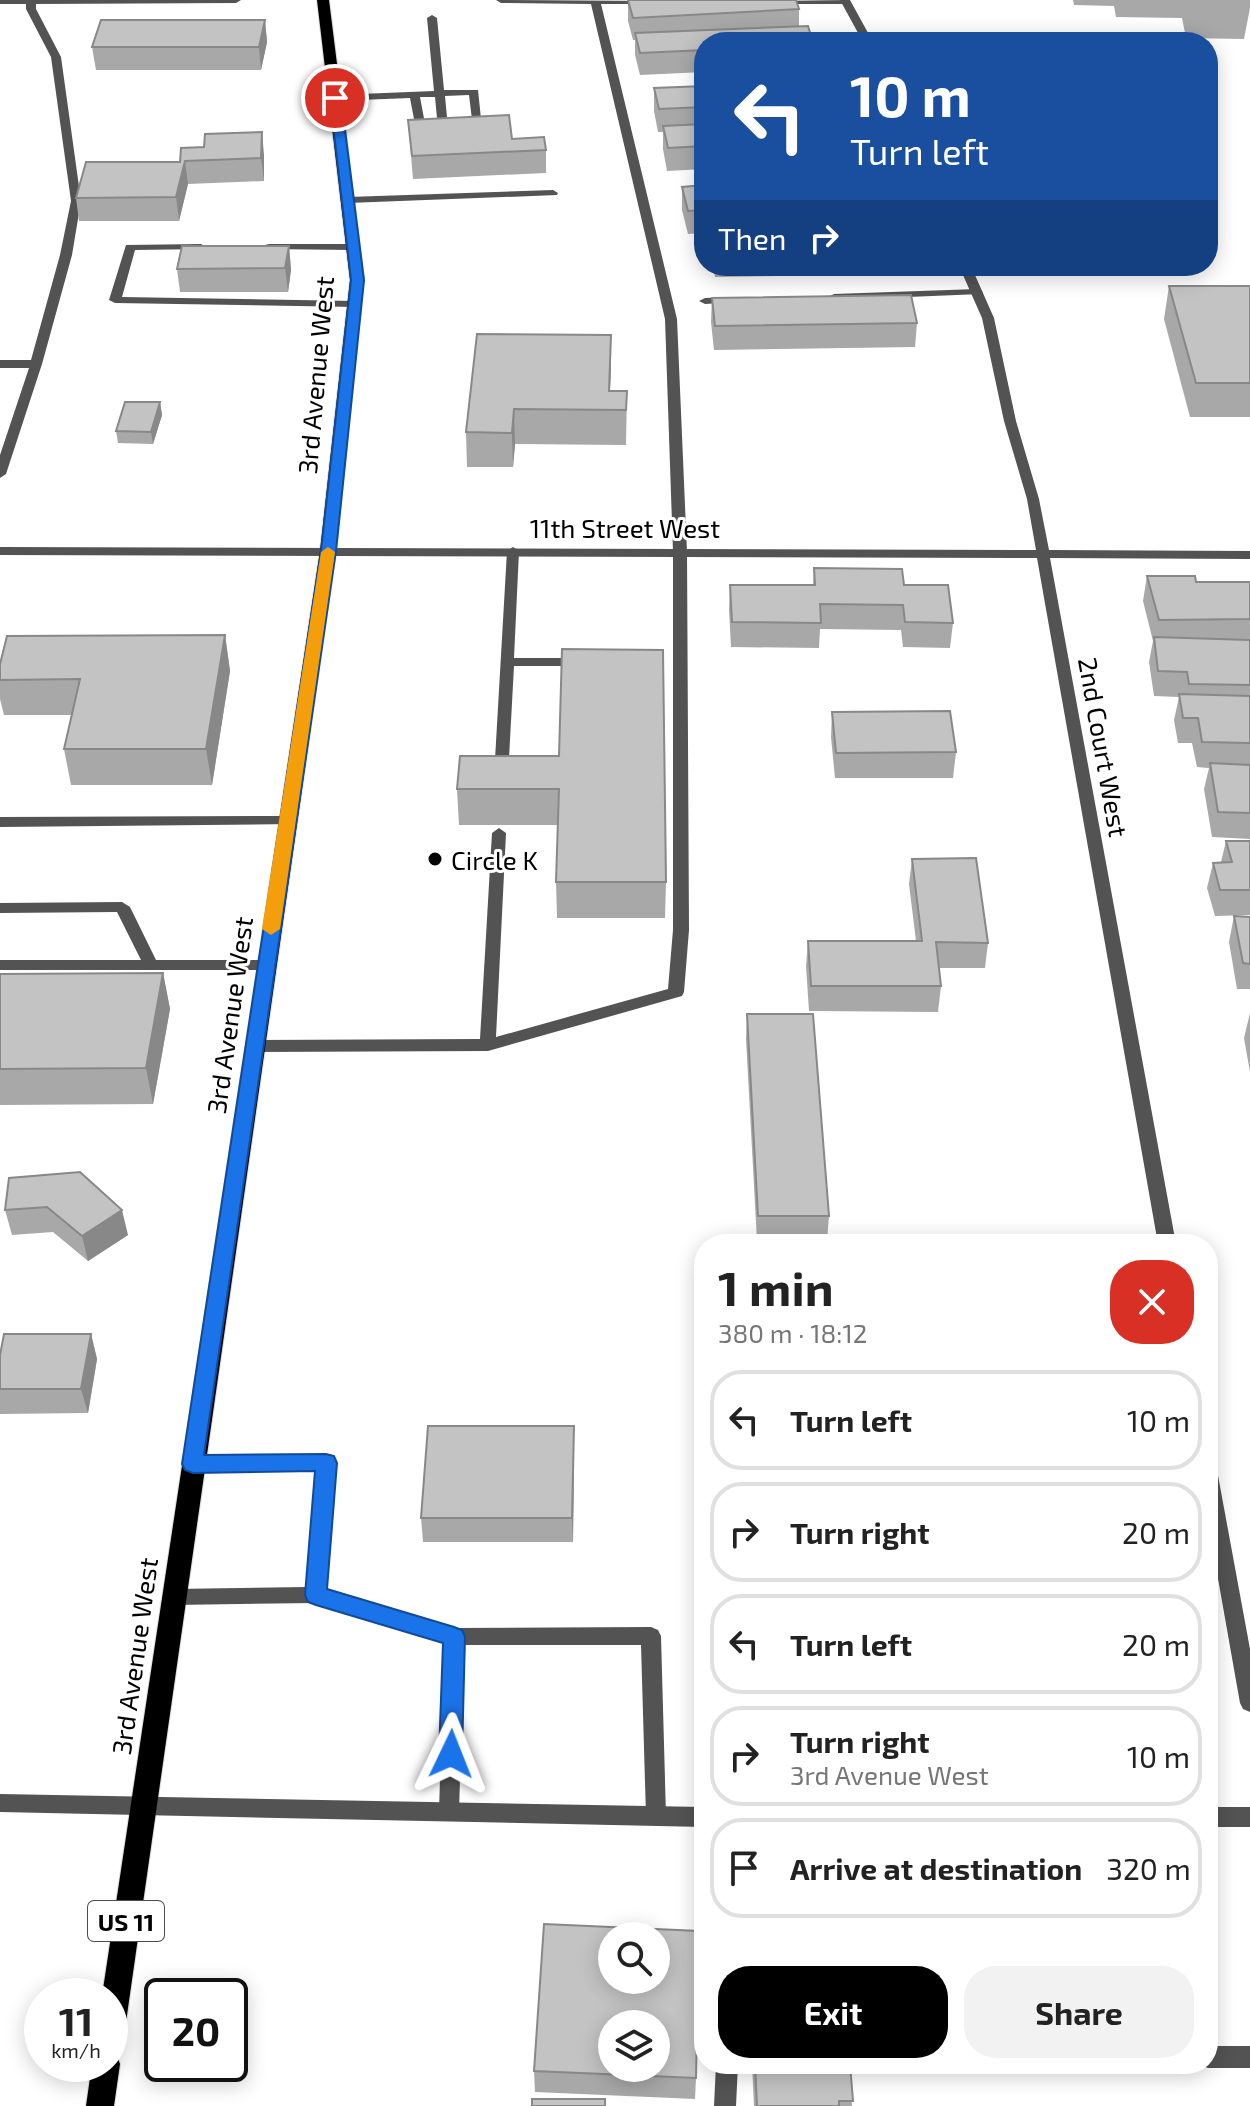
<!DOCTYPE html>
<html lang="en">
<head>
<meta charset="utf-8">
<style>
  :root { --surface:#fff; --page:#f2f2f2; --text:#222; --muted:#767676; --line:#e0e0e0; --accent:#000 }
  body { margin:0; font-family:"Exo 2",sans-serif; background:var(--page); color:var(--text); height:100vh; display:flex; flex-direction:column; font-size:30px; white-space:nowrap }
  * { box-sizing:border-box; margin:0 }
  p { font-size:26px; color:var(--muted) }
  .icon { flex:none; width:44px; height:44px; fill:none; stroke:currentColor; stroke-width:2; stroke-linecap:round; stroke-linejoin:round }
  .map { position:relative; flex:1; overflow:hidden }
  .details { position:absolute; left:694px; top:1234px; width:524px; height:840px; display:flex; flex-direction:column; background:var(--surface); border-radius:32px; box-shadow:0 4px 20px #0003 }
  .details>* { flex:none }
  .top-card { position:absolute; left:694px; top:32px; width:524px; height:244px; border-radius:32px; box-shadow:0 4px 20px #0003; background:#1a4fa0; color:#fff; overflow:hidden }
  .controls { position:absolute; left:598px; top:1922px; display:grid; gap:16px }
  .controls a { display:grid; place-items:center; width:72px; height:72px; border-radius:50%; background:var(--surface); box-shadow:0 4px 20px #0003; font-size:40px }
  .speed { position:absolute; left:24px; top:1978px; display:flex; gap:16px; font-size:40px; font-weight:700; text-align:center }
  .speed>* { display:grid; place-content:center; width:104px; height:104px; border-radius:50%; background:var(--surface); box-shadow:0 4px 20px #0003; line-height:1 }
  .speed small { font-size:20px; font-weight:400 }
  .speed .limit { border:4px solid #111; border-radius:12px; background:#fff; color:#111 }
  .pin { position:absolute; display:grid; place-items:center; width:68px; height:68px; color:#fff; margin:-34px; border:4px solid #fff; border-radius:50%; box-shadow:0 2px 8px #0007 }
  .me { position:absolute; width:88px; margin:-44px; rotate:2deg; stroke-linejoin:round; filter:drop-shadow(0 0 6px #0008) }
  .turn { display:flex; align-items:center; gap:28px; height:168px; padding:0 24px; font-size:36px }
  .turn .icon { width:104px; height:104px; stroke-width:2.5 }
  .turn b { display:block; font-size:56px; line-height:68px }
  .then { display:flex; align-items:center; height:76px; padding:0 24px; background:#0003; gap:16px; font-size:30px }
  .round { display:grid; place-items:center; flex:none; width:84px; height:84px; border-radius:32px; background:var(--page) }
  .head { display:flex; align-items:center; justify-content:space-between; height:136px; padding:0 24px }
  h1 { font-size:48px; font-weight:700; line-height:60px }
  .action { display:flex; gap:16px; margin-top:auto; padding:16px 24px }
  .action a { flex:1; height:92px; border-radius:32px; background:var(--accent); color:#fff; font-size:32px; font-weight:700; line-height:92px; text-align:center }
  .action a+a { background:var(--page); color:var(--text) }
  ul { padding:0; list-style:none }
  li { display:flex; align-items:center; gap:24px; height:100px; margin:0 16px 12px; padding:0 8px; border:4px solid var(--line); border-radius:32px }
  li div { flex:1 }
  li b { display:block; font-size:30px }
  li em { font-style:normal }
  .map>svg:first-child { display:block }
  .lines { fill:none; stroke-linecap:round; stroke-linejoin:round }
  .primary-casing { stroke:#dbdbdb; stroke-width:2 }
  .service { fill:#535353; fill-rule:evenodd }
  .minor { fill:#535353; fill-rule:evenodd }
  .primary { fill:#000; fill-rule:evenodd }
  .wall { fill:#a8a8a8 }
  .shaded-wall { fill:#888 }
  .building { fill:#c3c3c3; stroke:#888; stroke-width:2; fill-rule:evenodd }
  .route { fill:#1a73e8; stroke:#114b97; stroke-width:2 }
  .slow { fill:#f59e0b }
  .poi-dot { fill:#000; stroke:#fff; stroke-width:3 }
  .labels { text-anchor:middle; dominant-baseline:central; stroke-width:6; stroke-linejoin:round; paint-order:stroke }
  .shield { fill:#fff; stroke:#4c4c4c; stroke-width:2 }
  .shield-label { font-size:24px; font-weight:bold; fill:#000 }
  .street-label { font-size:26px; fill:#000; stroke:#fff }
  .poi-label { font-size:26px; fill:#000; stroke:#fff; text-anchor:start }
</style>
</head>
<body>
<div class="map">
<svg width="1250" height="2106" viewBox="0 0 1250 2106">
  <rect width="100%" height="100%" fill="#fff"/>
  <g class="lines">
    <g class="primary-casing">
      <g id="primary">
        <path d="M317 0H329L364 280 336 551 124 2036 120 2046 110 2049V1996H102L320 551 350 280Z"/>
        <path d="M110 2052 116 2054 120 2064 114 2106H86L92 2064H110Z"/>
      </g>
    </g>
    <g class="service">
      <path d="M0 0H241L236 3 36 4V9L61 57 81 201 72 255 42 364 6 474 0 478V455L29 368H0V360H31L60 255 71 201 51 57 26 9V4H0Z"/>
      <path d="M496 0 653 1 648 4H601L677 319 687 552 689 930 684 992 682 996 488 1051 255 1052 247 1046 255 1040 480 1039 492 833 499 828 506 833 496 1037 668 989 673 930V552L665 319 591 4 501 3Z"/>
      <path d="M850 0 846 4H775L770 1Z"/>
      <path d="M432 15 437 18 444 90H478L483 138 474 136 469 95 445 96 449 139 444 142 439 139 435 97H420L428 140 423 143 418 140 410 98 335 101 330 98 335 95 434 91 427 18Z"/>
      <path d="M553 190 558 193 557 195 348 203 343 200 348 197Z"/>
      <path d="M201 244 207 247 205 249 135 250 122 297 355 301 361 304 355 307 115 303 109 300 126 245Z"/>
      <path d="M269 244H353L359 247 353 250 265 249V245Z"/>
      <path d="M977 289 983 292 981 294 834 300 828 297 834 294Z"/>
      <path d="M731 297 735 298V302L705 304 699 301 705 298Z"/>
      <path d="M513 547 519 551 514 658H582L589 662 582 666H514L508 777 501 782 494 777 507 551Z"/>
      <path d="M288 816 295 821 293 824 0 827V817Z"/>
      <path d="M122 902 130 907 156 960H265L273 965 265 970H0V960H141L117 912 0 913V903Z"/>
      <path d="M326 1455 333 1458 335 1463 326 1590 454 1628 651 1627 658 1630 661 1636 666 1816 663 1823 656 1826 649 1823 646 1816 641 1645H464L459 1812 456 1819 449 1821 442 1819 439 1812 444 1643 316 1603 173 1605 166 1603 163 1597 166 1591 173 1589 307 1587 316 1471 193 1472 186 1469 184 1464 186 1459 193 1456Z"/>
      <path d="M1208 2046H1250V2068H1208L1200 2065 1208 2064Z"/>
      <path d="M716 2064H738L736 2106H714Z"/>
    </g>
    <g class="minor">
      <path d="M840 0H850L873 42H863Z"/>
      <path d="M959 266H971L994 318 1016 421 1039 499 1049 550 1250 551V559L1050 558 1176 1244H1158L1037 558 0 555V547L1036 550 1027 499 1004 421 982 318Z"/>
      <path d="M1208 1462 1215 1465 1217 1470 1250 1649V1712L1243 1709 1240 1703 1208 1522Z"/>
      <path d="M0 1794 704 1807V1827L0 1812Z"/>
      <rect x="1208" y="1807" width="42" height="20"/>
    </g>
    <use href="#primary" class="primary"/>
  </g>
  <g class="wall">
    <path d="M628 0 799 9V26L704 42V72L640 75 635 55V40H633L628 21Z"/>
    <path d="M1073 0H1250V8L1244 39 1186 38 1182 18 1116 17 1114 6 1074 5Z"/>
    <path d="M265 20 267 42 261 70H96L92 47Z"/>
    <path d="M704 86V169L667 171 663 149V132H658L654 111V88Z"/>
    <path d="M408 120 512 139 546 150V173L413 179Z"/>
    <path d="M181 148 264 155V181L188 184 179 221H79L76 198 180 162Z"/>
    <path d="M704 185V233L688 234 682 210V187Z"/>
    <path d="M289 246 291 270 288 292H180L177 269Z"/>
    <path d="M713 266H891V274L715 277Z"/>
    <path d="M1169 286H1250V417H1190L1164 319Z"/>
    <path d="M712 298 917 323 915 347 714 350 711 322Z"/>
    <path d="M611 335 610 391H627L626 445 515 444 513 467H467L466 432Z"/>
    <path d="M160 402 162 415 153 444 118 443 116 431Z"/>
    <path d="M814 568 904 585 953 623 950 648 903 647 901 630 820 629 819 648 731 647 729 610 730 585H813Z"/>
    <path d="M1147 576 1196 582H1250V839L1212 837 1204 789 1209 768 1197 767 1192 743H1178L1174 720 1179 697 1154 696 1149 662 1153 641 1143 601Z"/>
    <path d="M225 635 230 671 212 785H71L64 749 72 715H4L0 699V664Z"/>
    <path d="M832 712 956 752 953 778H835L831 737Z"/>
    <path d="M559 756 666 882 665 918H557L556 882 558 825H459L457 789Z"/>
    <path d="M1226 841H1250V915L1215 916 1207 888 1213 863 1221 862Z"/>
    <path d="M912 859 988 943 985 968H939L941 986 938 1012 809 1011 806 966 808 941H916L909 884Z"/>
    <path d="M1234 916 1250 917V989H1237L1229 942Z"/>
    <path d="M163 973 170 1009 153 1104 0 1105V974Z"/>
    <path d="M1250 1013V1072L1244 1038Z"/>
    <path d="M747 1014 829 1216 827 1241H757L746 1039Z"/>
    <path d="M9 1178 128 1235 88 1261 53 1232 12 1235 5 1210Z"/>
    <path d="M91 1334 97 1359 88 1413 0 1414V1355Z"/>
    <path d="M574 1451 573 1542H423L421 1518Z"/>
    <path d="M752 2064H850L852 2106H754Z"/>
    <path d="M534 2071 696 2078 695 2099 535 2092Z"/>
  </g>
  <g class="shaded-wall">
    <path d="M265 20 267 42 261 70 259 47Z"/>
    <path d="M262 132 264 155V181L261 158Z"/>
    <path d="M185 161 188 184 179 221 176 197Z"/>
    <path d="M289 246 291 270 288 292 285 268Z"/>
    <path d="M611 335V369L609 410V391Z"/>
    <path d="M160 402 162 415 153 444 151 432Z"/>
    <path d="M514 409 515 444 513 467 512 433Z"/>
    <path d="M225 635 230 671 212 785 206 749Z"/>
    <path d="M163 973 170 1009 153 1104 146 1068Z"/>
    <path d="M122 1210 128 1235 88 1261 82 1236Z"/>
    <path d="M91 1334 97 1359 88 1413 81 1389Z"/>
    <path d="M574 1426V1451L573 1542 572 1518Z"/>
  </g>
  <g class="building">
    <path d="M628 0H796L799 9 633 18Z"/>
    <path d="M101 20H265L259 47H92Z"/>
    <path d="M808 26 813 42H704V50L640 53 635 33Z"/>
    <path d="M704 86V107L659 109 654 88Z"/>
    <path d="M509 115 512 139 544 137 546 150 412 156 408 120Z"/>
    <path d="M704 124V146L668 148 663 126Z"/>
    <path d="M262 132 261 158 185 161 176 197 76 198 86 162H180L181 148 204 147 205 134Z"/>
    <path d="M704 185V210L688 211 682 187Z"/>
    <path d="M182 246H289L285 268 177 269Z"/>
    <path d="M1169 286H1250V383H1196Z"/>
    <path d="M911 295 917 323 715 326 712 298Z"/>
    <path d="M477 334 611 335 609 391H627L626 410 514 409 512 433 466 432Z"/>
    <path d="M125 402H160L151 432 116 431Z"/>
    <path d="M814 568 902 569 904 585H948L953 623 905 622 903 605 820 604 821 623 732 622 730 585H815Z"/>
    <path d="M1147 576H1195L1196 582H1250V619L1159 620Z"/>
    <path d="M225 635 206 749H64L80 679 0 680V664L7 636Z"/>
    <path d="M1154 637 1250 640V685L1189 684 1187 672 1158 671Z"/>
    <path d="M562 649 663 650 666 882H556L559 789H457L460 756H559Z"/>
    <path d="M1179 694 1250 696V743L1202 742 1198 718H1183Z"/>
    <path d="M950 711 956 752 836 753 832 712Z"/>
    <path d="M1210 763 1250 765V813L1218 812Z"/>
    <path d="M1226 841H1250V890H1220L1213 863 1232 862Z"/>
    <path d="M976 858 988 943 936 942 941 986H811L808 941H922L912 859Z"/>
    <path d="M1234 916 1250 917V964L1243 963Z"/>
    <path d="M163 973 146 1068 0 1069V974Z"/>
    <path d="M747 1014H813L829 1216H758Z"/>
    <path d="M80 1172 122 1210 82 1236 47 1207 5 1210 9 1178Z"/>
    <path d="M830 1237 974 1238 975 1244H830Z"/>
    <path d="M4 1334H91L81 1389H0V1355Z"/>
    <path d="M428 1426H574L572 1518H421Z"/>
    <path d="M544 1924 699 1931 696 2078 534 2071ZM612 1936H656V1980H612ZM612 2024H656V2068H612Z"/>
    <path d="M755 2064H850L853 2101H839V2106H757Z"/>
    <rect x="532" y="2099" width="73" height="7"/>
  </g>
  <path class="route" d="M335 95 341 98 364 280 336 551 204 1455 326 1454 334 1456 337 1463 327 1589 454 1627 462 1630 465 1637 462 1754 459 1761 451 1764 442 1761 439 1754 443 1643 316 1605 308 1602 305 1595 315 1471 193 1473 185 1470 182 1464 321 551 351 280 330 98Z"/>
  <path class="slow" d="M328 547 335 552 280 929 271 935 262 929 321 552Z"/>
  <circle class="poi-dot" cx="435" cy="859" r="8"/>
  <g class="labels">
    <rect class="shield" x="88" y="1901" width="76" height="40" rx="6"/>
    <g class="shield-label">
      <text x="126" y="1921">US 11</text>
    </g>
    <g class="street-label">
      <text transform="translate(315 375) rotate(-85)">3rd Avenue West</text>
      <text x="625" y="527">11th Street West</text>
      <text transform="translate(1104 747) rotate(80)">2nd Court West</text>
      <text transform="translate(229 1015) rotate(-82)">3rd Avenue West</text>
      <text transform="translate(134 1656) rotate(-82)">3rd Avenue West</text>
    </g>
    <g class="poi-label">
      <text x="451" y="859">Circle K</text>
    </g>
  </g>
</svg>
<div class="controls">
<a><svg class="icon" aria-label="search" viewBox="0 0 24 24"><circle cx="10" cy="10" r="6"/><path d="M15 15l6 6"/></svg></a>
<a><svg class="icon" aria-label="layers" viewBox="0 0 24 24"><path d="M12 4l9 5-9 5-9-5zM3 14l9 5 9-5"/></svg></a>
</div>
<div class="speed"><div>11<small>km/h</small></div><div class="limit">20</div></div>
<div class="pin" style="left:335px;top:98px;background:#d93025"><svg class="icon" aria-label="arrive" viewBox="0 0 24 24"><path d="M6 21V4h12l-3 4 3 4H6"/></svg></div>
<svg class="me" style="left:451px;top:1754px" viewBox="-20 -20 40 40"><path d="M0-17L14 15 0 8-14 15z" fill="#1a73e8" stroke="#fff" stroke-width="4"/></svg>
<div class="top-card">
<div class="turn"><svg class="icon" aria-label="left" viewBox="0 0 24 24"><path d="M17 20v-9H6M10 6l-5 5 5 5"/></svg><div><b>10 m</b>Turn left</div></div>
<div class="then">Then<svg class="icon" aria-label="right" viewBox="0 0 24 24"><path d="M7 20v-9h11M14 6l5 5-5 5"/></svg></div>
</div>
<section class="details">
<div class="head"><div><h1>1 min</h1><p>380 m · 18:12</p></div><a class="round" style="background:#d93025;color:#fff"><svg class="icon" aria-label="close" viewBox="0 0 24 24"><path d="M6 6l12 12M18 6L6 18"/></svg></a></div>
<ul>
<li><svg class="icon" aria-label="left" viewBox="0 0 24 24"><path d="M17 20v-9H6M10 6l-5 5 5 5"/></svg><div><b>Turn left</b></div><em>10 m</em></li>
<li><svg class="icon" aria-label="right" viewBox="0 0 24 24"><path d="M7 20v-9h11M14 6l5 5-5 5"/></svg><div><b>Turn right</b></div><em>20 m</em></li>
<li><svg class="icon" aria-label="left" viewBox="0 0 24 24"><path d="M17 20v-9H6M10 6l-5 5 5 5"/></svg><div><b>Turn left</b></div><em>20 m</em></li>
<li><svg class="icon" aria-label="right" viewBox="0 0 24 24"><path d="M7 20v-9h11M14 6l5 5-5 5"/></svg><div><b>Turn right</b><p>3rd Avenue West</p></div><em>10 m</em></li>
<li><svg class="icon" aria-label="arrive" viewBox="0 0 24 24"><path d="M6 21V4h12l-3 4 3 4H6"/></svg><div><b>Arrive at destination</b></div><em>320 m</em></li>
</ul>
<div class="action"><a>Exit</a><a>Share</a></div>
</section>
</div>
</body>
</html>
